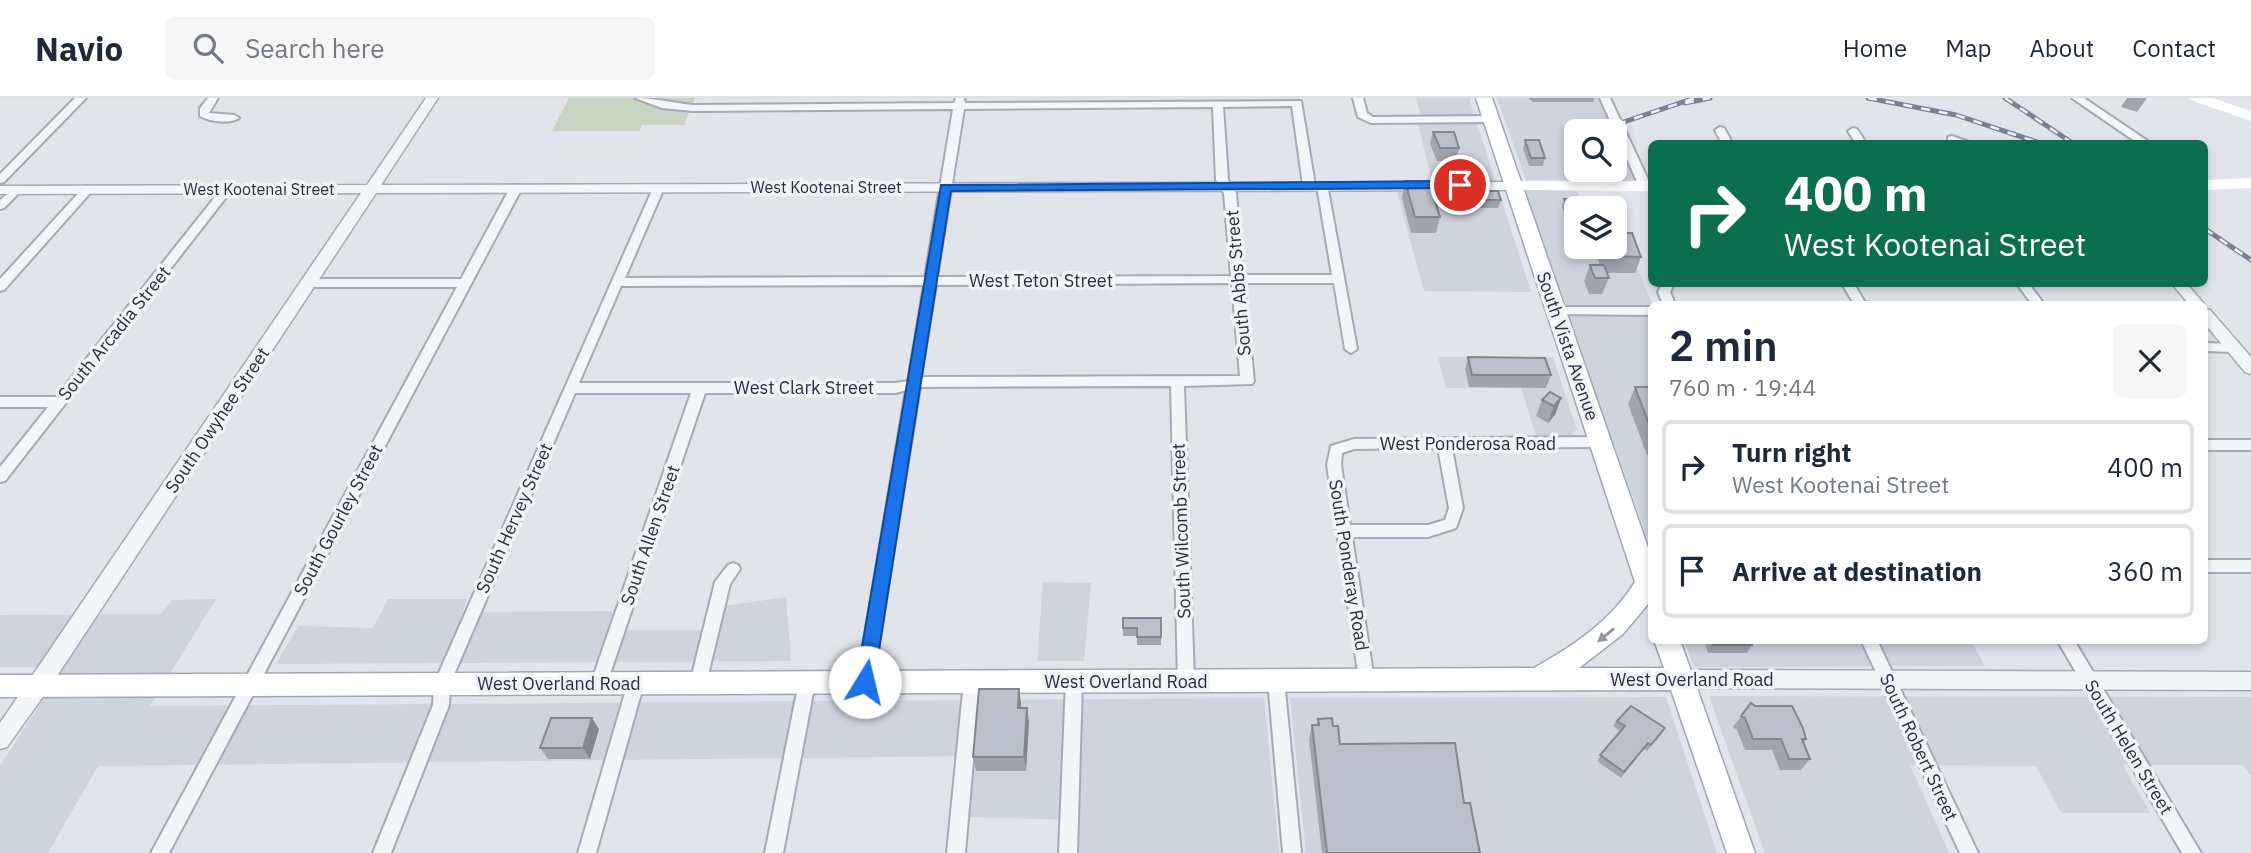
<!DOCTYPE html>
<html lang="en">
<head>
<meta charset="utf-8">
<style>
  :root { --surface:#fff; --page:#f6f6f7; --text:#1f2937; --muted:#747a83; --line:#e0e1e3 }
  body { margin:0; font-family:"IBM Plex Sans",sans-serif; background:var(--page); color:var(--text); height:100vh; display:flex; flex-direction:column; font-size:26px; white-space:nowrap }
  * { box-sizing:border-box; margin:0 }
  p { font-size:23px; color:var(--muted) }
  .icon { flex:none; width:38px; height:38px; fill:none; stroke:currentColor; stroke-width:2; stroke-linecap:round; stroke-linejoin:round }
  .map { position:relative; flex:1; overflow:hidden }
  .side { position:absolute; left:1648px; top:203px; width:560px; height:343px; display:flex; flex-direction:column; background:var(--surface); border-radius:10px; box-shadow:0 4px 10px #0003 }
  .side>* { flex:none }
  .banner { position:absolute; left:1648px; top:42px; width:560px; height:147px; border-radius:10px; box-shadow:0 4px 10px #0003; background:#0b6e4f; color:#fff; overflow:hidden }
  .tools { position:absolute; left:1564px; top:21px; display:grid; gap:14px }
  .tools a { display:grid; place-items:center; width:63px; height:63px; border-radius:10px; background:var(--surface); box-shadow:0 4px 10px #0003; font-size:35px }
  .pin { position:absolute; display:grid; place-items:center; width:60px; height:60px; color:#fff; margin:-30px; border:4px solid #fff; border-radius:50%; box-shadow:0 2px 7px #0007 }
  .me { position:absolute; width:77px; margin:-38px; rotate:9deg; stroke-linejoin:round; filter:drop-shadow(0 0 5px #0008) }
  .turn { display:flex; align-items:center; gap:24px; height:147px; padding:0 21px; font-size:32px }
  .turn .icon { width:91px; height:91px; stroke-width:2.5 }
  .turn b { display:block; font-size:49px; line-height:60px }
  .round { display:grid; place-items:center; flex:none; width:74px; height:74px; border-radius:10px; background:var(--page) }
  .headline { display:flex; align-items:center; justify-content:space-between; height:119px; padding:0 21px }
  h1 { font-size:42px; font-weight:600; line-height:52px }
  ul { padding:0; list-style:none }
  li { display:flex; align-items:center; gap:21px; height:94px; margin:0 14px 10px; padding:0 7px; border:4px solid var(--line); border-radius:10px }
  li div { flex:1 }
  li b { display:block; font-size:26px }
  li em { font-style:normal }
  header { display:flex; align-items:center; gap:42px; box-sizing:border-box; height:98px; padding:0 35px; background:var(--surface); border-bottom:2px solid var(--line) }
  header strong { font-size:33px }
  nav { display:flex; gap:38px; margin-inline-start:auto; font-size:24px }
  .search { width:490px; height:63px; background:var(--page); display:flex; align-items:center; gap:18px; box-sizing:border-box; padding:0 24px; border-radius:10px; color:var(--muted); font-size:26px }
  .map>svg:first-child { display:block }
  .built { fill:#cfd3dd }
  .green { fill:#c5d5c1 }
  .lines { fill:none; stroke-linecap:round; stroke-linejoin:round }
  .minor-casing { stroke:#a6aab6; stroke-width:4 }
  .tertiary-casing { stroke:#a6aab6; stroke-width:3 }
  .primary-casing { stroke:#9fa7b7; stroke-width:3 }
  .minor { fill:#f4f5f9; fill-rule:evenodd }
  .tertiary { fill:#f4f5f9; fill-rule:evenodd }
  .secondary { fill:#fff; fill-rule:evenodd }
  .primary { fill:#fff; fill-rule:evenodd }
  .rail-casing { stroke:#798196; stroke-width:5 }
  .rail { stroke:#f1f3f8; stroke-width:2.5; stroke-dasharray:9; stroke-linecap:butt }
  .wall { fill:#a1a4af }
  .shaded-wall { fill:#83868e }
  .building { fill:#bbbfcb; stroke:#83868e; stroke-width:2 }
  .oneway { fill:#9497a2 }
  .route { fill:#1a73e8; stroke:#114b97; stroke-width:2 }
  .labels { text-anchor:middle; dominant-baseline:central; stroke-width:7; stroke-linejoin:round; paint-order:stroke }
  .far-street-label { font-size:16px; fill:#282f44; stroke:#f1f3f8 }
  .street-label { font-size:18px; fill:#282f44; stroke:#f1f3f8 }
</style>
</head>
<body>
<header>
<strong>Navio</strong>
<div class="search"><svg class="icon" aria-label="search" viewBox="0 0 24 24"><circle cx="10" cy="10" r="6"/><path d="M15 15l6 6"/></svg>Search here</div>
<nav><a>Home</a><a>Map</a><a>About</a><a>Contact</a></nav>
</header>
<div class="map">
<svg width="2251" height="755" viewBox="0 0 2251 755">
  <rect width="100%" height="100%" fill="#e1e4eb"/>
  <g class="built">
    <path d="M1416 0H1469L1531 194 1424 193 1397 94H1435L1416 18 1421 17Z"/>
    <path d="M1497 0H1599L1614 33H1577V72H1615V37L1636 83 1526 82Z"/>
    <path d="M1522 91 1577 93 1584 110H1577V149H1615V125H1619L1652 206V453Z"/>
    <path d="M1438 259H1553L1577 332 1571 337H1536L1521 290H1446Z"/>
    <path d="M1043 484 1091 485 1084 563H1037Z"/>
    <path d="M786 499 791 563 276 566 298 528 373 530 388 501H467L462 514 613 513 608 532H704L710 510Z"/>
    <path d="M216 501 150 608 1264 600 1279 755H1079V722L966 719 969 658 98 668 48 755H0V668L64 569H0V517L161 516 172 502Z"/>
    <path d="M1684 543H1971L1985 568 1694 569Z"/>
    <path d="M1709 598 2251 599V678L2243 667H2123L2150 715H2061L2036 668 1910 667 1949 755H1765Z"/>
    <path d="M1666 599 1717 755H1306L1290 600Z"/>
  </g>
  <path class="green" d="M569 0H695L684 27H642L639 33H552Z"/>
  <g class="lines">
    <g class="minor-casing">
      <g id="minor">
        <path d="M75 0H86L4 84 0 85V76Z"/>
        <path d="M208 0H218L209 15 234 17 239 20C230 26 210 24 200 18V10Z"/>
        <path d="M635 0C654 0 673 5 693 7L954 5 956 0H964L965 5 1301 3 1315 87 1309 90 1303 87 1292 8 1223 9 1228 82 1236 95 1243 177H1332L1317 88 1323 85 1327 86 1357 251 1351 255 1345 251 1334 185H1244L1254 283 1252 286 1184 288 1194 583 1192 588 1186 590 1180 588 1178 583 1171 288 920 289 873 584 871 589 865 591 859 589 857 584 906 292 896 295H705L607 585 605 590 599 592 593 590 591 585 691 295H575L450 586 449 607 391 755H373L433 607 434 586 654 88 658 87 664 90 625 180 925 179 953 11 693 13 662 10ZM1213 9 1216 82 1224 95 1231 178 937 179 964 11ZM1232 185 1240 278 921 279 936 187ZM924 187 908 283 896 285H579L621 188Z"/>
        <path d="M1353 0H1363L1367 15 1373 19 1492 18 1497 21 1492 24 1371 25 1358 19Z"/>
        <path d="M1600 0H1610L1651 88 1649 90 1645 91 1639 88Z"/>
        <path d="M2072 0H2084L2152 46H2139Z"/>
        <path d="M1720 29 1724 30 1733 46H1722L1715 32Z"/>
        <path d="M1853 30 1857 31 1867 46H1856L1848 33Z"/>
        <path d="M1952 38 1969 44 1970 46 1948 43V39Z"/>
        <path d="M516 87 522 90 169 755H151L457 189H308L302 185 308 181H461L510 90Z"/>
        <path d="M88 88 94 91 92 93 4 192 0 193V181L84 89Z"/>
        <path d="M227 88 233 91 231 93 5 383 0 384V369L48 309H0V299H56L223 89Z"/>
        <path d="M16 89 20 90V94L4 110 0 111V102Z"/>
        <path d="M1662 186H1674L1670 194 1675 206H1663L1658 194Z"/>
        <path d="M1842 186H1854L1866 206H1854Z"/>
        <path d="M2017 186H2029L2044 206H2032Z"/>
        <path d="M1556 209H1652V217L1552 216 1550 213 1552 210Z"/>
        <path d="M2205 245 2233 246 2239 250 2233 254 2205 253Z"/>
        <path d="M1600 339 1607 344 1600 349 1452 350 1463 410 1456 430 1428 439H1352L1374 582 1372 587 1366 589 1360 587 1327 367 1331 348 1354 341ZM1438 350 1449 410 1445 422 1428 427H1350L1341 367 1342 355 1354 351Z"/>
        <rect x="2205" y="342" width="46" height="10"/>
        <rect x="2205" y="462" width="46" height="12"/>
        <path d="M733 465 738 467 740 471 730 486 706 585 704 590 698 592 692 590 690 585 715 484 728 467Z"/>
        <path d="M1861 542H1877L1978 755H1960Z"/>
        <path d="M2057 542H2074L2201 755H2182Z"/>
        <path d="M1276 575 1282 577 1284 582 1301 755H1283L1268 582 1270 577Z"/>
        <path d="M972 576 978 578 980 583 965 755H947L964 583 966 578Z"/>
        <path d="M1074 576 1080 578 1082 583 1077 755H1059L1066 583 1068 578Z"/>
        <path d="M807 577 813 579 815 584 783 755H765L799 584 801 579Z"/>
        <path d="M636 578 642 580 644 585 596 755H578L628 585 630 580Z"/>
      </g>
    </g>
    <g class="tertiary-casing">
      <g id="tertiary">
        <path d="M426 0H438L381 87 1514 84 1521 88 1514 92 376 95 47 593 7 649 0 651V625L361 95 0 96V88L367 87Z"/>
        <path d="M2172 186H2187L2204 206H2189Z"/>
        <path d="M2205 211 2210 212 2251 259V276L2245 274 2205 226Z"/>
        <path d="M1680 572 2251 574V592L1680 590 1673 587 1670 581 1673 575Z"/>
      </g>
    </g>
    <g class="primary-casing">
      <path id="primary" d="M1476 0H1492L1652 461V507L1648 506 1623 536 1579 570H1664L1654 542H1680L1755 755H1727L1671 592 0 599V577L1534 570C1573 548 1611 523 1635 484Z"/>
    </g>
    <use href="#minor" class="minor"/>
    <use href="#tertiary" class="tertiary"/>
    <g class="secondary">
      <path d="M2190 0H2213L2251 13V23L2193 3Z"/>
      <path d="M2251 80V90L2205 92V82Z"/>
      <path d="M1514 83H1652V93L1508 92 1506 88Z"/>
    </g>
    <use href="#primary" class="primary"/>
    <g class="rail-casing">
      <g id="rail">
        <path d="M1868 0 1956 17 2043 46"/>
        <path d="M2005 0 2074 46"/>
        <path d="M1685 5 1710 0"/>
        <path d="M1600 32 1695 0"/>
        <path d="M2205 131 2251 162"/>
      </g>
    </g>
    <use href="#rail" class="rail"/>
  </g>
  <g class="wall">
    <path d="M1528 0H1595L1593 4H1533Z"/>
    <path d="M2127 0H2147L2137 14 2121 9Z"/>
    <path d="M1433 34 1459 50 1456 63H1437L1430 46Z"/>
    <path d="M1525 42 1545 60 1543 68H1529L1523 51Z"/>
    <path d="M1405 83 1440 119 1436 135H1411L1402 100Z"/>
    <path d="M1477 93 1501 102 1498 110H1478L1475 101Z"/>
    <path d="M1564 101 1577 110V141H1574L1562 109Z"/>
    <path d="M1594 149H1615L1641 159 1635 175H1607L1609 180 1602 196H1589L1584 183 1590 167H1600L1594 150Z"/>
    <path d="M1468 259 1551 277 1546 290 1469 289 1465 271Z"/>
    <path d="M1635 289 1652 297V357H1647L1628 306Z"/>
    <path d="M1561 300 1555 317 1548 325 1536 318 1542 302Z"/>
    <path d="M1123 520H1161V547H1137V538H1123Z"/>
    <path d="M1704 542H1750L1752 547 1747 555H1708Z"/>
    <path d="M1019 591 1021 610 1029 624 1026 673H976L973 659Z"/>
    <path d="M1751 605 1806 641 1804 645 1810 661 1801 672H1780L1772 652H1745L1737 632 1733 629Z"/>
    <path d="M1318 621 1333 628 1340 646 1464 705 1480 755H1322L1309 641 1312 627H1317Z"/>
    <path d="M1617 623 1665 630 1647 653 1644 650 1621 680 1597 663 1620 633 1613 628Z"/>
    <path d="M599 631 590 661H548L540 650Z"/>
  </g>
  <g class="shaded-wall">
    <path d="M1561 300 1555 317 1548 325 1554 308Z"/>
    <path d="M1019 591 1021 605 1020 624 1018 610Z"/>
    <path d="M1027 610 1029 624 1026 673 1024 659Z"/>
    <path d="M592 620 599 631 590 661 583 650Z"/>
  </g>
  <g class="building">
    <path d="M1433 34H1454L1459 50H1440Z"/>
    <path d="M1525 42H1539L1545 60H1531Z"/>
    <path d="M1405 83H1429L1440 119H1415Z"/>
    <path d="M1477 93H1498L1501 102H1480Z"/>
    <path d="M1564 101H1582L1586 110H1577V133Z"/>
    <path d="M1615 135H1632L1641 159 1609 158 1605 149H1615Z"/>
    <path d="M1590 167H1604L1609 180H1595Z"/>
    <path d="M1468 259 1545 260 1551 277H1472Z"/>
    <path d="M1635 289H1649L1652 297V334Z"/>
    <path d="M1550 294 1561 300 1554 308 1542 302Z"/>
    <path d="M1123 520H1161V539H1137V530H1123Z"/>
    <path d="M1712 542H1750L1752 547H1713Z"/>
    <path d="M979 591H1019L1018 610H1027L1024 659H973Z"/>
    <path d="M1751 605 1755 608H1792L1803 630 1806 641H1802L1810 661H1789L1781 641H1753L1745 620 1741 618Z"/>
    <path d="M1631 608 1665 630 1651 647 1648 645 1624 674 1600 657 1625 628 1617 623Z"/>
    <path d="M551 620H592L583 650H540Z"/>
    <path d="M1332 620 1333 628H1338L1340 646 1455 645 1464 705H1470L1480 755H1327L1312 627H1319L1318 621Z"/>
  </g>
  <defs><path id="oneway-solid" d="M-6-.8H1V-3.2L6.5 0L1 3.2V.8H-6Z" transform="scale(1.75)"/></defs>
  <use class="oneway" href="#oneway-solid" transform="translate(1606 537) rotate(141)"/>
  <path class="route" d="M1460 83 1466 87 1464 90 951 93 874 584 871 589 865 592 858 589 856 584 941 87Z"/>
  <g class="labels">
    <g class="far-street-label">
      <text x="826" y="89">West Kootenai Street</text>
      <text x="259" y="91">West Kootenai Street</text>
    </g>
    <g class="street-label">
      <text x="1041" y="182">West Teton Street</text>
      <text transform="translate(1238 185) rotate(-95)">South Abbs Street</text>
      <text transform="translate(114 235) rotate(-51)">South Arcadia Street</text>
      <text transform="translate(1568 248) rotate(71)">South Vista Avenue</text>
      <text x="804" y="289">West Clark Street</text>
      <text transform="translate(217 322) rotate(-56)">South Owyhee Street</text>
      <text x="1468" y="345">West Ponderosa Road</text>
      <text transform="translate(514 420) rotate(-66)">South Hervey Street</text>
      <text transform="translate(338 422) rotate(-62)">South Gourley Street</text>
      <text transform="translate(1181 433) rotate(-92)">South Wilcomb Street</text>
      <text transform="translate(650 437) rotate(-71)">South Allen Street</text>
      <text transform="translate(1349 467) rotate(81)">South Ponderay Road</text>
      <text x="1692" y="581">West Overland Road</text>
      <text x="1126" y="583">West Overland Road</text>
      <text x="559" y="585">West Overland Road</text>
      <text transform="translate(1919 649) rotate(65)">South Robert Street</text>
      <text transform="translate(2129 649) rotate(59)">South Helen Street</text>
    </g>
  </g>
</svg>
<div class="tools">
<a><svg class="icon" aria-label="search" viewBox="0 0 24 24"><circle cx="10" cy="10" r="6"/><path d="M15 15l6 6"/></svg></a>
<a><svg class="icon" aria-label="layers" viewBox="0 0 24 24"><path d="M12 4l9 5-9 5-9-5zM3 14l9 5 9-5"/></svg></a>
</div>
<div class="pin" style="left:1460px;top:87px;background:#d93025"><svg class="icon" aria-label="arrive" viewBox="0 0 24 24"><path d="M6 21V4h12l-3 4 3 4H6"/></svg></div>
<svg class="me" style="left:865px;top:584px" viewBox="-20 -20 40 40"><circle r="19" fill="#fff"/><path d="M0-13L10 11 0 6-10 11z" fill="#1a73e8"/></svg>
<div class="banner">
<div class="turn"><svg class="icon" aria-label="right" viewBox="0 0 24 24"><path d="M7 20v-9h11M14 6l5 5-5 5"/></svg><div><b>400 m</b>West Kootenai Street</div></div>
</div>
<section class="side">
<div class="headline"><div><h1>2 min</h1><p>760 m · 19:44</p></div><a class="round"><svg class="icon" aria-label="close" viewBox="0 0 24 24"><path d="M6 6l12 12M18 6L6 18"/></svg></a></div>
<ul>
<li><svg class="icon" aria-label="right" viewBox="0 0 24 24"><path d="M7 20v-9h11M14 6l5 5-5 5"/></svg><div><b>Turn right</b><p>West Kootenai Street</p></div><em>400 m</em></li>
<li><svg class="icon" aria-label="arrive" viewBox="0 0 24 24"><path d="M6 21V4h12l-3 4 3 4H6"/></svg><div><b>Arrive at destination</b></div><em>360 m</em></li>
</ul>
</section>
</div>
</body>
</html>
